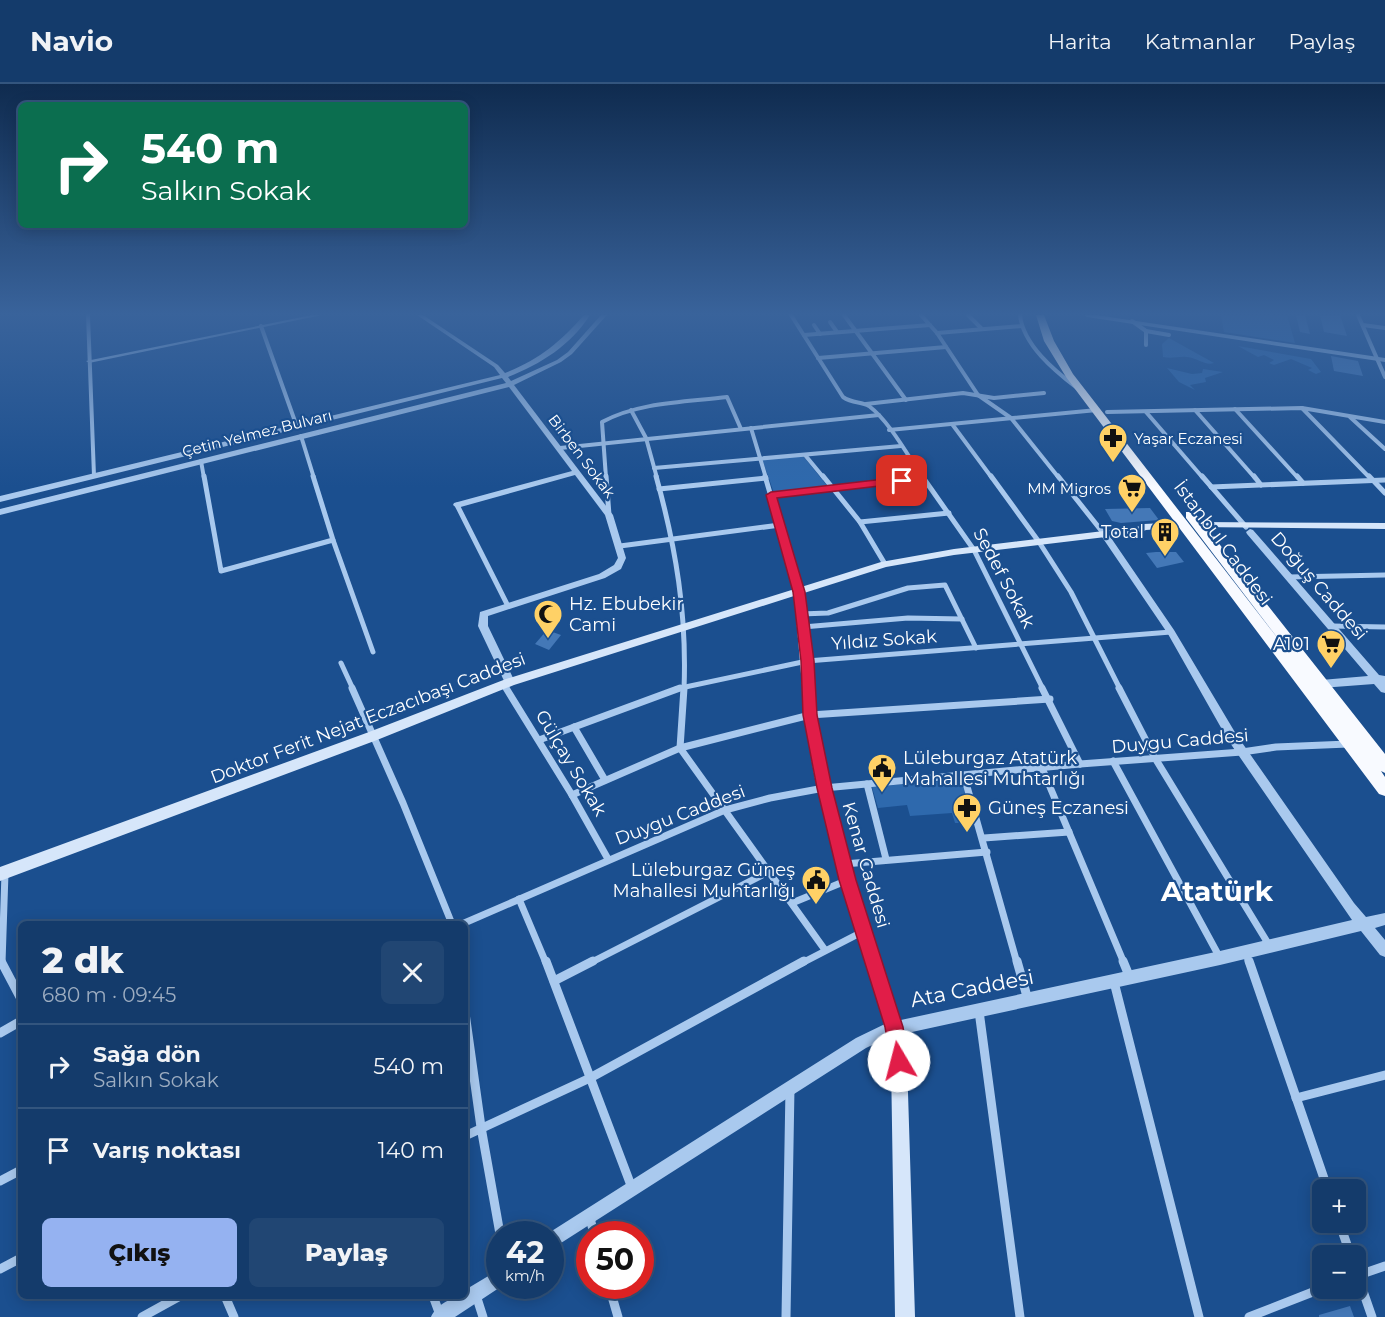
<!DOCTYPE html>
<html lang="tr">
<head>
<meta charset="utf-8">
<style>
  :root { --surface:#143b6b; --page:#214673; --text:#f1f3f6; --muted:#9dadc1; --line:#33557e; --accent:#95b2f1 }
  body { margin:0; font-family:Montserrat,sans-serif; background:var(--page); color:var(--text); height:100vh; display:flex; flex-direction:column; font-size:22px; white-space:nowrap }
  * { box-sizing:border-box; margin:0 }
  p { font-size:20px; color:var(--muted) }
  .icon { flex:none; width:33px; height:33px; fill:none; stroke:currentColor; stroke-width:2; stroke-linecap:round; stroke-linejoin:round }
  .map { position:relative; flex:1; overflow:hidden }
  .details { position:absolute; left:18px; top:837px; width:450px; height:378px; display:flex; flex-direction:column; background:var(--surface); border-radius:9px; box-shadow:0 3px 15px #0003,0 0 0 2px var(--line) }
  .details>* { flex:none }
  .banner { position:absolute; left:18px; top:18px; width:450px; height:126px; border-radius:9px; box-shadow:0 3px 15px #0003,0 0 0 2px var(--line); background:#0b6e4f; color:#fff; overflow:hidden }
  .tools { position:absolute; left:1312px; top:1095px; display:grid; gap:12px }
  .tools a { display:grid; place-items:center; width:54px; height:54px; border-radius:9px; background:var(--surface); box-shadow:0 3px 15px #0003,0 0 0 2px var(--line); font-size:30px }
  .speed { position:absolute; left:486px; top:1137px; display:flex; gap:12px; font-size:30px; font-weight:700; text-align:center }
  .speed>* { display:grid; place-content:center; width:78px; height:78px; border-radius:50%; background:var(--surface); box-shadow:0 3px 15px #0003,0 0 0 2px var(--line); line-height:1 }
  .speed small { font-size:15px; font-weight:400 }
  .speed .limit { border:9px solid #d22; background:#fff; color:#111 }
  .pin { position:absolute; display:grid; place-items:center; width:51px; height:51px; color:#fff; margin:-26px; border-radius:12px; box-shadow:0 3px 9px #0006 }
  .me { position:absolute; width:66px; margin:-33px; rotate:352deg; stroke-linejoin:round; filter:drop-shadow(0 0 4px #0008) }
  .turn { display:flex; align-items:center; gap:21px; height:126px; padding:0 24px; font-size:27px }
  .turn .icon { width:78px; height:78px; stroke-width:2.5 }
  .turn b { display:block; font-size:42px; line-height:51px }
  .round { display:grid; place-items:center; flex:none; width:63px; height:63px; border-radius:9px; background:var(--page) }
  .summary { display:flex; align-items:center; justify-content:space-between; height:102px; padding:0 24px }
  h1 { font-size:36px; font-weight:800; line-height:45px }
  .button { display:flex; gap:12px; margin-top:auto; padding:12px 24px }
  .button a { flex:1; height:69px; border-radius:9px; background:var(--accent); color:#111; font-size:24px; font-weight:800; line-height:69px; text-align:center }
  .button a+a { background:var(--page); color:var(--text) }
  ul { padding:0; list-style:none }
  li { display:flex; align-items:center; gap:18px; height:84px; padding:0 24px; border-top:2px solid var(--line) }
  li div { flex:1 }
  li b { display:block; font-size:22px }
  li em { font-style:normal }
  header { display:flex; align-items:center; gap:36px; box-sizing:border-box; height:84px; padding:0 30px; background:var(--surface); border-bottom:2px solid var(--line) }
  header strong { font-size:28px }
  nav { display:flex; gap:33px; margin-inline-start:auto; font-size:21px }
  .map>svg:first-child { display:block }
  .green { fill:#2e69ad }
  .building { fill:#4478b7 }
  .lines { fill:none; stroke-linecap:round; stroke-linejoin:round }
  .minor-far3 { stroke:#a9c9ee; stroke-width:4 }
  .minor-far2 { stroke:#a9c9ee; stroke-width:5 }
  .minor-far1 { stroke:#a9c9ee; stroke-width:7 }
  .minor { stroke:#a9c9ee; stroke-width:9 }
  .tertiary { fill:#a9c9ee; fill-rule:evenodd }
  .secondary { fill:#d6e6fa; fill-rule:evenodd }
  .trunk { fill:#f8faff; fill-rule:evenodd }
  .route { fill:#e11d48; stroke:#92132f; stroke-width:1.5 }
  .labels { text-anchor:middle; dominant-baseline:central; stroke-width:4.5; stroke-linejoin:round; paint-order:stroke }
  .far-street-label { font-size:15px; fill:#fff; stroke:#1b4f8f }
  .far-poi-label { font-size:15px; fill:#fff; stroke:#1b4f8f; text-anchor:start }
  .poi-label { font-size:18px; fill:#fff; stroke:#1b4f8f; text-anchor:end }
  .street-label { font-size:18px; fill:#fff; stroke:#1b4f8f }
  .near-street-label { font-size:21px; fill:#fff; stroke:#1b4f8f }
  .near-district-label { font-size:28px; font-weight:bold; fill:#fff; stroke:#1b4f8f }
</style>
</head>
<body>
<header>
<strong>Navio</strong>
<nav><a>Harita</a><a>Katmanlar</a><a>Paylaş</a></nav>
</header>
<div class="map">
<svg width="1385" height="1233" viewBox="0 0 1385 1233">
  <rect width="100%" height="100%" fill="#1b4f8f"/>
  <g class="green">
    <path d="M1221 231H1287L1295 259 1224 248Z"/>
    <path d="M1169 254 1214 279C1205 282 1198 274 1187 273 1178 272 1173 275 1163 273L1162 260Z"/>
    <path d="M1238 262 1311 275 1321 288 1316 290 1308 286 1312 284 1291 275 1274 281 1269 279 1274 276 1264 271 1258 273Z"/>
    <path d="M1167 284 1192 290 1202 289 1203 285 1223 288 1205 294 1206 298 1190 301 1195 306 1179 298Z"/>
    <path d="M803 372 829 404 774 409 762 375Z"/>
    <path d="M963 695 972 739H955L952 729 910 732 907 721 878 724 872 703Z"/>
  </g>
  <g class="building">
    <path d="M1296 231H1305L1310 250 1300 248Z"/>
    <path d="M1320 231H1340L1347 252 1324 248Z"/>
    <path d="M1331 272 1358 277 1363 292 1334 287Z"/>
    <path d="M1150 424 1159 436 1121 439 1112 437 1105 425Z"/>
    <path d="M1156 468H1176L1184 478 1157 484 1146 469Z"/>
    <path d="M547 546 561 551 549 566 535 560Z"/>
    <path d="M1350 1222 1354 1233H1319V1231Z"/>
  </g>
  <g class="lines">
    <g class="minor-far3">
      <path d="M88 231 94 392"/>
      <path d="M791 231 843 313C853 320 861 317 869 322 890 338 908 372 923 394"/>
      <path d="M844 231 906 316"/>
      <path d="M921 231 937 249 978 311 1011 334 1059 394"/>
      <path d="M968 231 982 245"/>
      <path d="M1020 231C1023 261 1055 287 1077 304"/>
      <path d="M1358 231 1385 293"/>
      <path d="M1132 237 1146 247V261"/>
      <path d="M830 238 837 248"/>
      <path d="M814 241 820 250"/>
      <path d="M1363 241 1385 244"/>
      <path d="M261 242 297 343"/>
      <path d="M1146 247 1169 251"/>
      <path d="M937 249 1022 242"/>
      <path d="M804 251 930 241"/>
      <path d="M818 274 946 263"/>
      <path d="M866 320 963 309 994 314 1044 309"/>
      <path d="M1302 324 1370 394"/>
      <path d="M1235 325 1298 394"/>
      <path d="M631 326 646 354 657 394"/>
      <path d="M1195 326 1255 394"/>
      <path d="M1107 328 1302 324 1385 338"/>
      <path d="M1146 328 1203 394"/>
      <path d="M1350 333 1385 365"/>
      <path d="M952 340 992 394"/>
      <path d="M751 344 766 394"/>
      <path d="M889 346 1097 326"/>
      <path d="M301 352 314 394"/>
      <path d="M560 364 879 331"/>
      <path d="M805 371 824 394"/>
      <path d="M201 377 204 394"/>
      <path d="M654 384 901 362"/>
      <path d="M606 394 602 338C639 318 686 318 727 313L741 345"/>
    </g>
    <g class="minor-far2">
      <path d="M204 392 221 487 333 456"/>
      <path d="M313 392 333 456 373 568"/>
      <path d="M606 392 609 431"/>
      <path d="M656 392C676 464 687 530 684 605"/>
      <path d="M765 392 799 508"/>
      <path d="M823 392 860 438 885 480"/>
      <path d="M922 392 974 466 1043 605"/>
      <path d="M991 392 1039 458 1071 508 1120 605"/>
      <path d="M1058 392 1104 450"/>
      <path d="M1202 392 1246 443"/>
      <path d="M1254 392 1261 401"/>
      <path d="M1297 392 1303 399"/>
      <path d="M1369 392 1385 409"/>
      <path d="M1211 403 1385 396"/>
      <path d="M659 405 766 394"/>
      <path d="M771 411 924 394"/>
      <path d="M457 421 508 522"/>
      <path d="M860 438 949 429"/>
      <path d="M620 462 780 441"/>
      <path d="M1289 493 1385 491"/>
      <path d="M801 530 828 529 908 504 945 501 976 564"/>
      <path d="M1332 542 1385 543"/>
      <path d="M803 543 908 534 962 535"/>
      <path d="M341 579 353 605"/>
      <path d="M504 601 506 605"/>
      <path d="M676 605 807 577 1171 548"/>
    </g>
    <g class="minor-far1">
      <path d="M352 604 403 719 452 840"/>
      <path d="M506 604 572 711 608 775"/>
      <path d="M684 604 680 664 825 866"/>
      <path d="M1042 604 1080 680"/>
      <path d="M1119 604 1155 674 1269 861"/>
      <path d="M574 643 605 696"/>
      <path d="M539 656 680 604"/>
      <path d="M1113 677 1220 874"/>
      <path d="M1042 684 1124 879"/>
      <path d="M964 692 1017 879"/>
      <path d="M867 700 886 775"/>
      <path d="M572 711 680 664 810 631 1050 615"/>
      <path d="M984 754 1069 748"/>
      <path d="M844 780 987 768"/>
      <path d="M519 815 546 879"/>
      <path d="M792 819 848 796"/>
      <path d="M462 840 725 726 770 714 824 704 1080 680 1242 668 1276 663 1348 660"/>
      <path d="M1246 869 1249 879"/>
      <path d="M2 879 5 789"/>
      <path d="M590 879 770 787"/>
      <path d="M802 879 864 847"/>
    </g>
    <g class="minor">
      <path d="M1 877 21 915"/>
      <path d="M546 877 632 1104"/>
      <path d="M1017 877 1028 916"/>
      <path d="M1123 877 1130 894"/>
      <path d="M1249 877 1328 1106"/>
      <path d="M554 897 593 877"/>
      <path d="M1114 898 1199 1233"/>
      <path d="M979 927 1020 1233"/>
      <path d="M465 929 481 1043 500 1150"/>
      <path d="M0 949 21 937"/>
      <path d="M1296 1014 1385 991"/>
      <path d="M465 1052 590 994 804 877"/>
      <path d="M0 1097 21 1086"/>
      <path d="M590 1134 594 1150"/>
      <path d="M1339 1138 1351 1172"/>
      <path d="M0 1185 21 1174"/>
      <path d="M1356 1187 1372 1233"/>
      <path d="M1356 1192 1385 1182"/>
      <path d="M609 1202 618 1233"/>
      <path d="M476 1211 483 1233"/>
      <path d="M225 1212 234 1233"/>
      <path d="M433 1212 440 1231"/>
      <path d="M142 1233 180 1212"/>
      <path d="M786 1233 790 1004"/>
      <path d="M1249 1233 1323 1204"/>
    </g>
    <g class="tertiary">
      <path d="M312 231H322L89 279 86 277Z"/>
      <path d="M417 231H423L498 281 505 289C540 275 559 259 584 231H590C571 261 541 280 508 293L511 297 557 276 568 268 601 231H607L572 270 561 278 514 301 613 431 626 474 621 485 605 494 488 532V542L515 598 514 601H506L478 542 480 528 599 490 614 481 618 474 605 431 575 391 457 424 453 421 454 419 572 387 509 303 0 431V425L506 299 502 294 0 418V412L500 291 494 283Z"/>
      <path d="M1084 231H1096L1385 274V278L1087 233Z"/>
      <path d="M1250 445 1253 446 1379 591 1385 592V609L1381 608 1374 600 1321 604 1317 603 1316 600 1317 597 1321 596 1368 592 1247 450 1246 448Z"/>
      <path d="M1104 447 1107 448 1174 546 1236 650 1354 819 1366 833 1385 829V841L1375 844 1385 856V873L1380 871 1361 847 1220 881 889 953 866 964 550 1166V1150H547L856 954 887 939 1220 867 1352 836 1228 656 1168 550 1100 450Z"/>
      <path d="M500 1185V1202H502L455 1233H431C436 1221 453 1212 465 1212V1206Z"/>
    </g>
    <g class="secondary">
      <path d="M1185 438 1188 439V443L1146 446 1139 449 954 471 886 483 804 509 813 577 816 631 831 704 855 796 902 943 907 977 915 1233H895L891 977C884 928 867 882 853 836 840 793 829 751 818 708 803 644 801 578 794 512L514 601 377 656 0 797V783L369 648 506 595 881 478 954 465 1137 443 1144 440Z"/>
      <path d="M1198 438 1385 439V445L1195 443V439Z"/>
    </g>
    <path class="trunk" d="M1036 231H1044L1054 257 1073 290 1286 565 1186 434V428H1194L1385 670V689L1381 687 1385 693V712L1379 710 1066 293 1044 257Z"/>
  </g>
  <linearGradient id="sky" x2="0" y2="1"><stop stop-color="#0f2b4f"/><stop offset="0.57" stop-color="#39639b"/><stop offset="1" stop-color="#39639b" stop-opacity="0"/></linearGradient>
  <rect width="1385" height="403" fill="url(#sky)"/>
  <path class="route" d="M902 393 905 394V399L777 414 805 508 814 577 817 631 832 704 856 796 903 943 908 977 906 983 899 986 892 983 885 943 839 796 817 704 803 631 801 577 793 508 766 411 771 408Z"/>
  <defs>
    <g id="pharmacy-pin" transform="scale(1.5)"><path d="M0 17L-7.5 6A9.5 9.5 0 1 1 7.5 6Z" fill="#ffd166" stroke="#1b4f8f"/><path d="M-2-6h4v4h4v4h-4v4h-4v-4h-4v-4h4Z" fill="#111"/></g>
    <g id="supermarket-pin" transform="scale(1.5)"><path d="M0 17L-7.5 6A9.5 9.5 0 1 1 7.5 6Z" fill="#ffd166" stroke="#1b4f8f"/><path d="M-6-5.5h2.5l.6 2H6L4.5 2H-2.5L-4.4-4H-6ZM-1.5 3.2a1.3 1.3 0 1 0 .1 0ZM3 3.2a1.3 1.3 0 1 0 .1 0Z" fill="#111"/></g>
    <g id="building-pin" transform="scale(1.5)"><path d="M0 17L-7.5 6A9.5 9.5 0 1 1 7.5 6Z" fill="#ffd166" stroke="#1b4f8f"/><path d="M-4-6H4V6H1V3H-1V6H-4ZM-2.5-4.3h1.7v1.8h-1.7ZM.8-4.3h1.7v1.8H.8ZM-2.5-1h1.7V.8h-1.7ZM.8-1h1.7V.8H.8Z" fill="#111"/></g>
    <g id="mosque-pin" transform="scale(1.5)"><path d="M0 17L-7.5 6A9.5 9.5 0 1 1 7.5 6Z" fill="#ffd166" stroke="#1b4f8f"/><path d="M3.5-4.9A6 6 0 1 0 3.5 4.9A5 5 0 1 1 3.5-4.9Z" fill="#111"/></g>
    <g id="civic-pin" transform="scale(1.5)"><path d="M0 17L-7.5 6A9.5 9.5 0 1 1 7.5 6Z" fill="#ffd166" stroke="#1b4f8f"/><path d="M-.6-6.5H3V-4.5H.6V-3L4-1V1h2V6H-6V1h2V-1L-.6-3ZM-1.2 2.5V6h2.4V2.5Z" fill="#111"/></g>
  </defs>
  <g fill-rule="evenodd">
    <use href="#pharmacy-pin" x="1113" y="354"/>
    <use href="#supermarket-pin" x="1132" y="404"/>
    <use href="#building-pin" x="1165" y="448"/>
    <use href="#mosque-pin" x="548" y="530"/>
    <use href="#supermarket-pin" x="1331" y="560"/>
    <use href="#civic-pin" x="882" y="684"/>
    <use href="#pharmacy-pin" x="967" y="724"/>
    <use href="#civic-pin" x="816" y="796"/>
  </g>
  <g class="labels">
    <g class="far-street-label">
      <text transform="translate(257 349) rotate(-14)">Çetin Yelmez Bulvarı</text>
      <text transform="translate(582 372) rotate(53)">Birben Sokak</text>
    </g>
    <g class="far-poi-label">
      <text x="1134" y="354">Yaşar Eczanesi</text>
      <text x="1111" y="404" text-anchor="end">MM Migros</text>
    </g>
    <g class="poi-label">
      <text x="1144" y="448">Total</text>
      <text x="569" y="520" text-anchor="start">Hz. Ebubekir<tspan x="569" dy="21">Cami</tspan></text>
      <text x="1310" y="560">A101</text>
      <text x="903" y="674" text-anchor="start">Lüleburgaz Atatürk<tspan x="903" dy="21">Mahallesi Muhtarlığı</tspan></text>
      <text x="988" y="724" text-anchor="start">Güneş Eczanesi</text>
      <text x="795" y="786">Lüleburgaz Güneş<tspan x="795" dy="21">Mahallesi Muhtarlığı</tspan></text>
    </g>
    <g class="street-label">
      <text transform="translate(1223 459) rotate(53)">İstanbul Caddesi</text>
      <text transform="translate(1004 494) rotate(62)">Sedef Sokak</text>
      <text transform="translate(1319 502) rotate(49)">Doğuş Caddesi</text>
      <text transform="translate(884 556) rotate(-4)">Yıldız Sokak</text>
      <text transform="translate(368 634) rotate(-21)">Doktor Ferit Nejat Eczacıbaşı Caddesi</text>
      <text transform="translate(1180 657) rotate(-5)">Duygu Caddesi</text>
      <text transform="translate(571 679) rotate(59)">Gülçay Sokak</text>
      <text transform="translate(680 731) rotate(-21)">Duygu Caddesi</text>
      <text transform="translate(866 781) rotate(74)">Kenar Caddesi</text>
    </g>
    <g class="near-street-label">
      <text transform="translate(972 904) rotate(-11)">Ata Caddesi</text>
    </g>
    <g class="near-district-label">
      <text x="1217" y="807">Atatürk</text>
    </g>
  </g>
</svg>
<div class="tools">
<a>+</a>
<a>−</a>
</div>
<div class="speed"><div>42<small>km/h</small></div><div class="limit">50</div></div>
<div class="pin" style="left:902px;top:397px;background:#d93025"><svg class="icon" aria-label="arrive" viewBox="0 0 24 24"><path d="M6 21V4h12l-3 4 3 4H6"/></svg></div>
<svg class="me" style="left:899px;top:977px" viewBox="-20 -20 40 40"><circle r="19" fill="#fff"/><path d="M0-13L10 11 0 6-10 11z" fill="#e11d48"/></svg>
<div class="banner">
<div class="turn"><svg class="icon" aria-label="right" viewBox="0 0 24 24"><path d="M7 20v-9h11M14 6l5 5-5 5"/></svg><div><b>540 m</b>Salkın Sokak</div></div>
</div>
<section class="details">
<div class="summary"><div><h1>2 dk</h1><p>680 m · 09:45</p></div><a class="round"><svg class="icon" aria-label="close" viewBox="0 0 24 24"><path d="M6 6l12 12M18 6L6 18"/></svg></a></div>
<ul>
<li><svg class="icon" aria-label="right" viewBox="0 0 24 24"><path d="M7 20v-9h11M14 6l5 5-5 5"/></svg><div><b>Sağa dön</b><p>Salkın Sokak</p></div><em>540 m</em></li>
<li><svg class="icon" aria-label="arrive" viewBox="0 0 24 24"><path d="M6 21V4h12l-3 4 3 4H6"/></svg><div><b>Varış noktası</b></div><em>140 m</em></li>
</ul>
<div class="button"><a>Çıkış</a><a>Paylaş</a></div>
</section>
</div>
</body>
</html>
